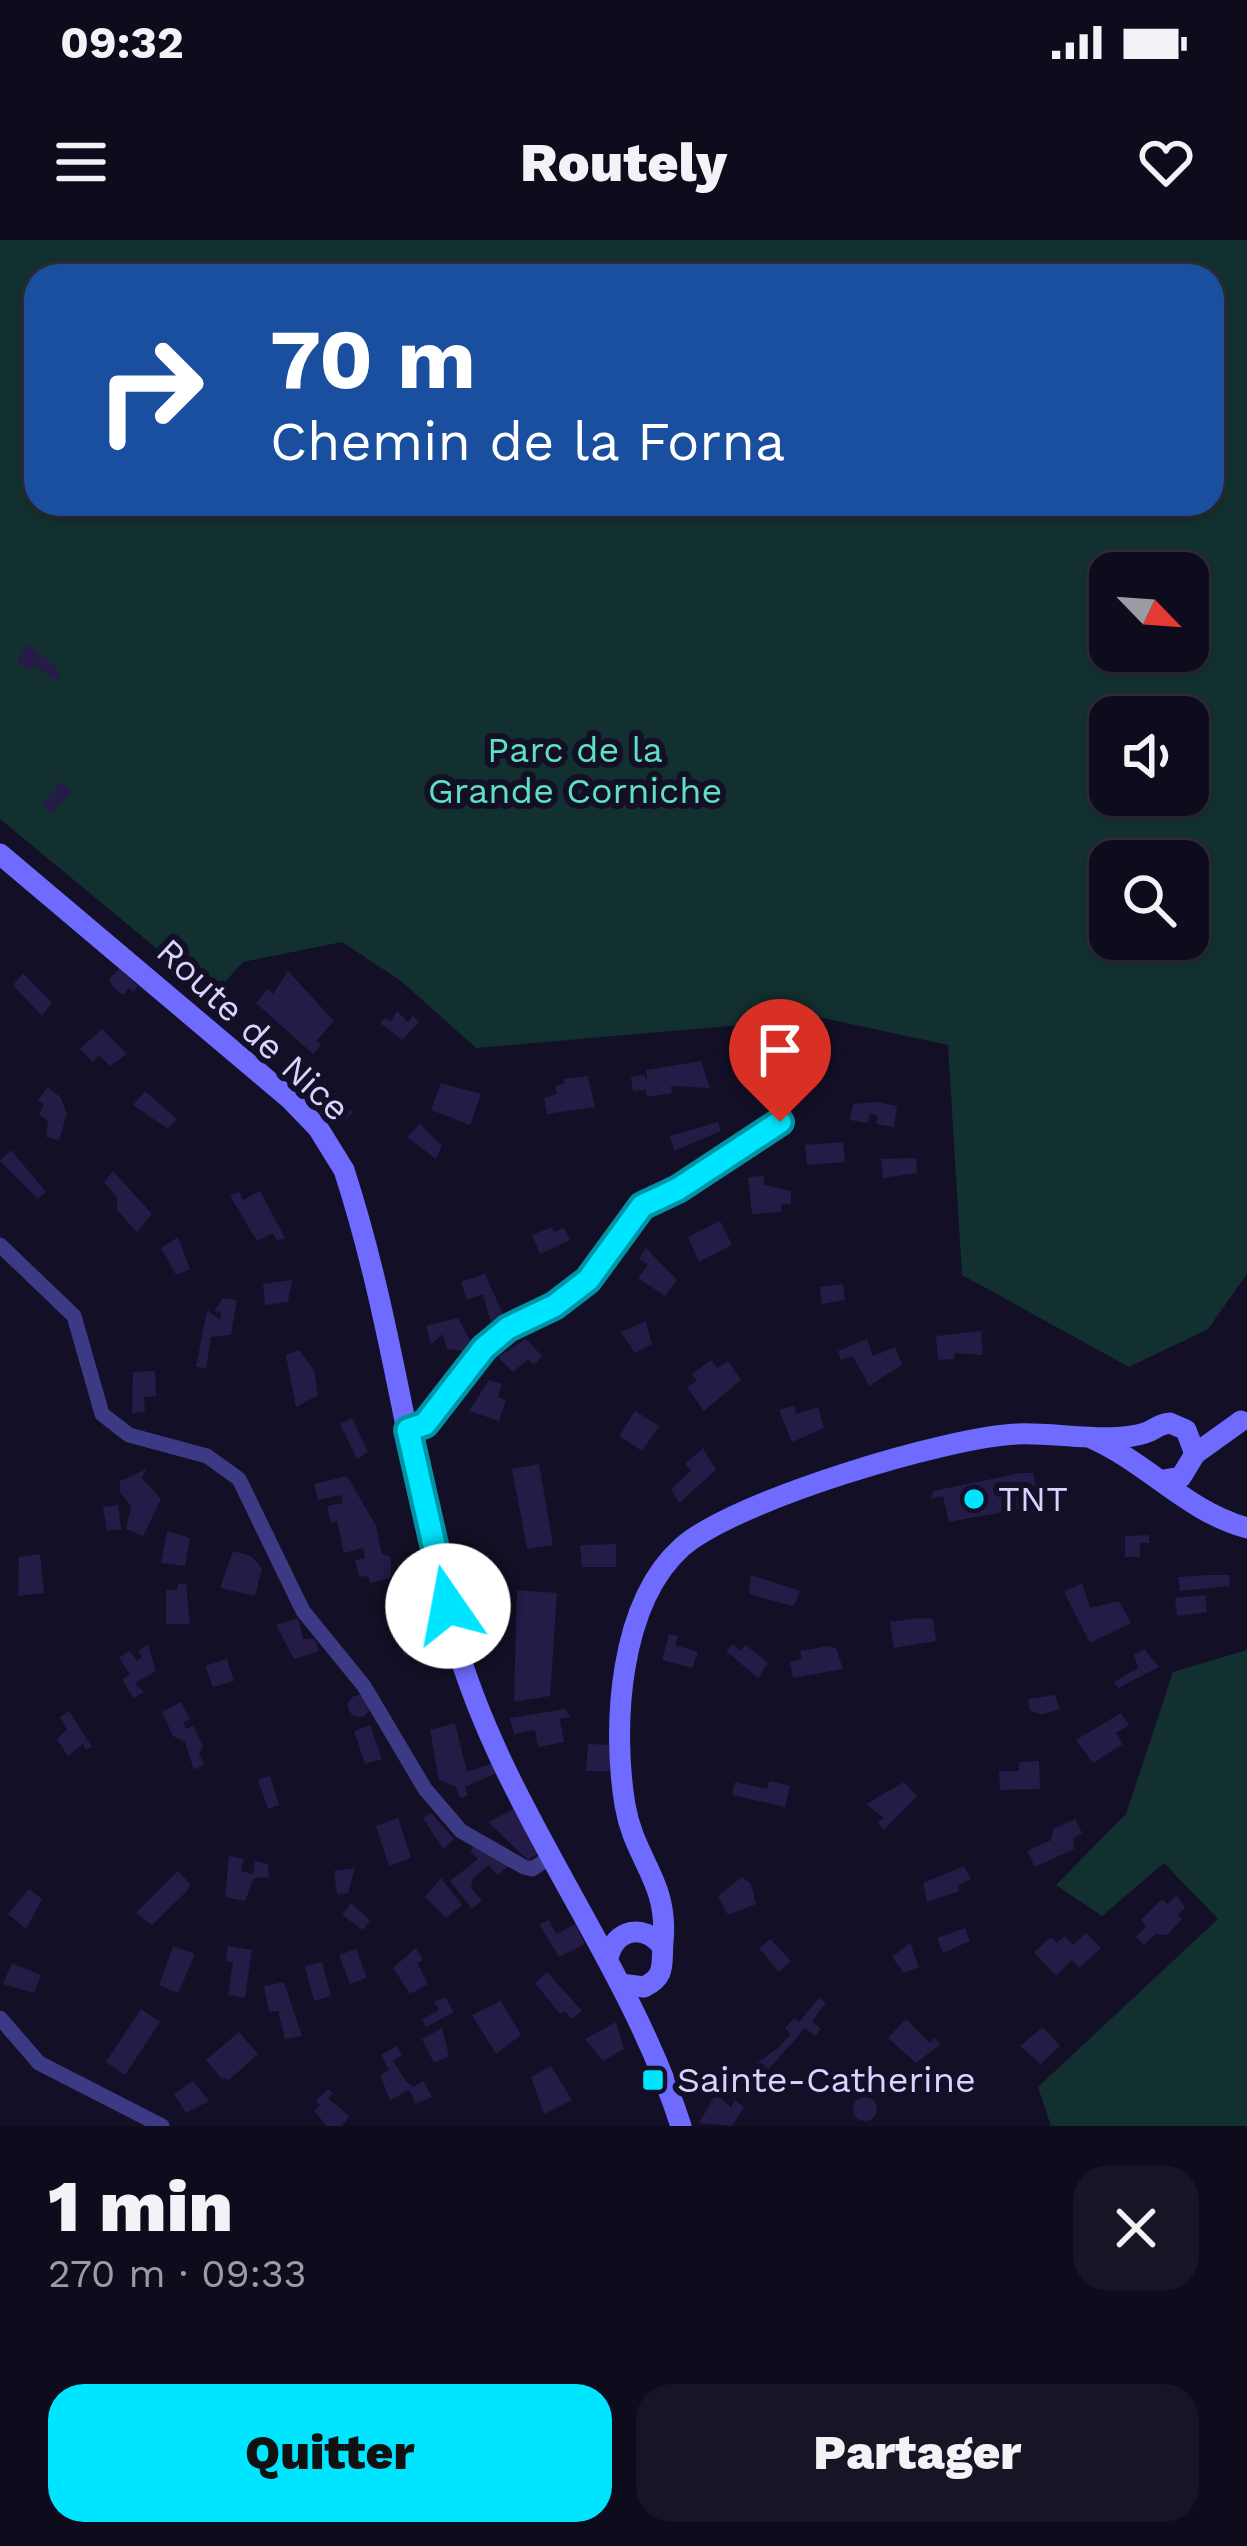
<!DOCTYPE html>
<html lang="fr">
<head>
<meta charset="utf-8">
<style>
  :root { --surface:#0e0b1c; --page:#171425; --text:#f1f3f6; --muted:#9b9ba3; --line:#2e2b3b; --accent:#00e5ff }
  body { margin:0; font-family:"Work Sans",sans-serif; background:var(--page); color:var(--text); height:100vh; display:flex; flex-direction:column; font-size:45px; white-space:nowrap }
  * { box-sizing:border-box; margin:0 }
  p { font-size:39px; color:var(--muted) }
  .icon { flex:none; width:66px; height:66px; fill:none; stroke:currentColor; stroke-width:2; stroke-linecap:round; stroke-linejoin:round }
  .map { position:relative; height:1886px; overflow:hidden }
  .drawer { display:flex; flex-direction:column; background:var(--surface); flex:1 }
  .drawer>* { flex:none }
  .guide { position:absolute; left:24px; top:24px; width:1200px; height:252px; border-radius:36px; box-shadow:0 3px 9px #0004,0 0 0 3px var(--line); background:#1a4fa0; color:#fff; overflow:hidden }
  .needle { width:78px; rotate:115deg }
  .controls { position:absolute; left:1089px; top:312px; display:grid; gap:24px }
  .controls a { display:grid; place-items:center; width:120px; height:120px; border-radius:24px; background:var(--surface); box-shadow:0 3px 9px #0004,0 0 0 3px var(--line); font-size:60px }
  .pin { position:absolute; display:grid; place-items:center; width:102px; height:102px; color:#fff; margin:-123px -51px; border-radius:50% 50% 50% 0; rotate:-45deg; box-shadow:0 0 12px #0007 }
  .pin .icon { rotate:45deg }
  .me { position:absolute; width:132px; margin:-66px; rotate:348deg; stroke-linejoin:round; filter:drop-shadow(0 0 9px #0008) }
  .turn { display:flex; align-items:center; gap:42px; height:252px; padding:0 48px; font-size:54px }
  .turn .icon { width:156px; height:156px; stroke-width:2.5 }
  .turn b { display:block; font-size:84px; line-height:102px }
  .round { display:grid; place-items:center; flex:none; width:126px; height:126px; border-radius:36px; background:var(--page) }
  .headline { display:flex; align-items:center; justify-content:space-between; height:204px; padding:0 48px }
  h1 { font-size:72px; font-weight:800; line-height:90px }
  .cta { display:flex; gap:24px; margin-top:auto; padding:24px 48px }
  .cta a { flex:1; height:138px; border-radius:36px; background:var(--accent); color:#111; font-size:48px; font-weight:800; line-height:138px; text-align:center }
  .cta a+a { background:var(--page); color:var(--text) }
  .status { display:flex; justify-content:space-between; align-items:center; height:84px; padding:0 60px; background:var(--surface); direction:ltr }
  .status svg { height:33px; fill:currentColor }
  header { display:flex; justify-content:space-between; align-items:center; height:156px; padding:0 48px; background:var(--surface); font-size:54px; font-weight:800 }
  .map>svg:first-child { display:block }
  .green { fill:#12302f; fill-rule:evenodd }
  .building { fill:#241b47 }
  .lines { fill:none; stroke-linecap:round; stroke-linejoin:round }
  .minor { stroke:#3d3a85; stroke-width:15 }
  .secondary { stroke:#6f6bff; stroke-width:21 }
  .route-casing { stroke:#0095a6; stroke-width:30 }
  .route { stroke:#00e5ff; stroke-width:21 }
  .poi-dot { fill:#00e5ff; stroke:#130f26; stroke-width:4.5 }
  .labels { text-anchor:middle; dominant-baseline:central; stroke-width:12; stroke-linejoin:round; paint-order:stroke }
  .park-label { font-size:36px; fill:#5fe0c0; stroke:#130f26 }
  .street-label { font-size:36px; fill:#d9d4ff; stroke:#130f26 }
  .poi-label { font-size:36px; fill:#d9d4ff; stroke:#130f26; text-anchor:start }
</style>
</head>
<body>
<div class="status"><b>09:32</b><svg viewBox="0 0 49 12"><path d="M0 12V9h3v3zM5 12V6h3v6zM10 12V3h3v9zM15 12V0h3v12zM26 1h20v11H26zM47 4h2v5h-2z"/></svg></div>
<header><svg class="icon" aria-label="menu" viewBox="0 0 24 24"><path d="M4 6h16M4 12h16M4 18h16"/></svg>Routely<svg class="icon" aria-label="heart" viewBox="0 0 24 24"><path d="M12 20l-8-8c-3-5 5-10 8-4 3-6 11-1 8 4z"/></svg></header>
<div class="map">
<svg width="1247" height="1886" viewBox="0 0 1247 1886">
  <rect width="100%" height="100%" fill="#130f26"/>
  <g class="green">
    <path d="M0 0H1247V1034L1208 1089 1129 1127 962 1035 948 805 823 778 476 808 401 741 342 702 243 722 213 755 0 579ZM36 36H1212V264H36ZM1110 333H1188V411H1110ZM1110 477H1188V555H1110ZM1110 621H1188V699H1110Z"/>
    <path d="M1247 1410V1886H1051L1038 1847 1218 1679 1164 1623 1102 1676 1056 1645 1126 1574 1173 1432Z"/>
  </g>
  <g class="building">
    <path d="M27 404 54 425 61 435 56 441 34 425 30 431 17 422Z"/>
    <path d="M61 541 71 551 52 573 42 565Z"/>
    <path d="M119 729 138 746 133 752 129 748 123 755 113 747 109 739Z"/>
    <path d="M288 731 334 781 316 801 321 805 313 814 256 763 268 749 273 754Z"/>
    <path d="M23 733 52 763 42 776 13 745Z"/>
    <path d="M397 771 408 782 413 776 419 782 402 800 380 783 386 778 391 782Z"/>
    <path d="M102 789 127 814 110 826 99 815 93 822 80 809Z"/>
    <path d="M761 819 821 824V839L808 838 807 845 766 839 767 833 759 832Z"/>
    <path d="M701 821 710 848 671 846 672 853 647 857 646 850 633 851 631 837 644 835 648 843 646 830Z"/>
    <path d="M588 836 595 867 547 874 544 858 557 854 555 846 564 844 563 839Z"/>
    <path d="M323 840 353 873 339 884 311 854Z"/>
    <path d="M441 843 481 854 470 885 431 870Z"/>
    <path d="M48 847 61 858 67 874 59 900 46 897 48 881 39 874 44 865 38 860Z"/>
    <path d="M145 851 177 879 168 889 133 865Z"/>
    <path d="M876 862 897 866 894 887 876 884 878 876 870 874 868 883 850 880 853 864Z"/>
    <path d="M718 882 721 891 674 911 670 896Z"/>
    <path d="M420 884 442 906 436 919 407 897Z"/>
    <path d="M843 902 845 922 807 925 805 905Z"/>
    <path d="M11 910 46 952 38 959 0 921Z"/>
    <path d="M916 918 917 933 883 938 881 919Z"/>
    <path d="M113 931 152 974 137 992 117 970V957L104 942Z"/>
    <path d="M764 936V945L791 951V964L781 965 782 972 752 974 748 937Z"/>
    <path d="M260 951 285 998 277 1001 273 993 257 1001 230 956 239 952 243 960Z"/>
    <path d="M720 981 732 1005 699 1022 688 997Z"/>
    <path d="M552 987 554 992 564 988 570 1000 540 1014 532 995Z"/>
    <path d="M178 997 190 1029 176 1035 161 1008Z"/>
    <path d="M646 1008 677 1040 665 1056 638 1038 648 1025 639 1019Z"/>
    <path d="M485 1034 506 1081 492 1086 483 1054 467 1060 461 1042Z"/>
    <path d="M292 1040 288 1062 265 1065 263 1044Z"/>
    <path d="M843 1044 845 1060 822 1064 820 1047Z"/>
    <path d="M223 1058 237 1060 231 1095 211 1097 206 1128 196 1127 207 1070 220 1080 221 1072 214 1071Z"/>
    <path d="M458 1078 471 1102 463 1111 447 1109 443 1094 431 1104 426 1086Z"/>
    <path d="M646 1081 652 1104 635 1113 621 1092Z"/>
    <path d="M981 1091 983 1115 954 1113 955 1119 938 1120 936 1096Z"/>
    <path d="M526 1099 542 1116 534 1125 528 1119 513 1132 498 1117Z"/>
    <path d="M867 1099 873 1116 895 1107 902 1125 869 1146 853 1116 841 1120 838 1111Z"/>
    <path d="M299 1110 314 1130 318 1155 296 1167 286 1115Z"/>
    <path d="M711 1120 717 1128 728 1121 741 1140 704 1171 687 1147 697 1141 692 1134Z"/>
    <path d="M155 1131 156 1156 144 1157 145 1172 132 1173 133 1132Z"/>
    <path d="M489 1140 502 1144 498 1157 506 1160 499 1181 469 1171Z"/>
    <path d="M794 1166 796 1174 818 1167 824 1188 792 1202 779 1170Z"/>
    <path d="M635 1171 659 1186 642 1211 619 1196Z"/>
    <path d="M352 1178 368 1212 357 1219 340 1184Z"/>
    <path d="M703 1208 716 1230 679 1263 671 1249 691 1231 685 1224Z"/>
    <path d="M539 1224 553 1305 527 1309 512 1229Z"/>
    <path d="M147 1229 142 1238 161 1259 143 1296 126 1289 131 1266 120 1252V1241Z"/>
    <path d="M1020 1233H1033L1040 1263 1032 1267 949 1282 943 1256 931 1259 933 1251Z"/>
    <path d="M347 1236 376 1286 382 1314 391 1317V1338L370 1343 368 1336 359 1337 355 1320 365 1318 363 1308 344 1313 337 1281 331 1283 327 1266 343 1263 341 1255 318 1260 314 1244Z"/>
    <path d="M118 1265 121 1289 107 1291 103 1267Z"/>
    <path d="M167 1291 190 1298 185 1326 161 1323Z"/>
    <path d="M1149 1295V1303H1140V1317H1125V1296Z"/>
    <path d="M616 1304V1327H582L580 1305Z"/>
    <path d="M233 1311 251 1316 262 1328 255 1356 220 1348Z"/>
    <path d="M40 1314 44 1353 18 1356 19 1317Z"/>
    <path d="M751 1335 800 1351 796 1362 792 1366 749 1354Z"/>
    <path d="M1206 1335H1229L1230 1346 1180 1351 1178 1337Z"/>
    <path d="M1082 1343 1090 1368 1119 1361 1131 1383 1090 1403 1064 1352Z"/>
    <path d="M178 1344H186L190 1384H166V1350H177Z"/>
    <path d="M517 1350 557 1353 550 1456 514 1462Z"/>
    <path d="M1205 1355 1207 1372 1177 1376 1175 1358Z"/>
    <path d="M404 1371 417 1400 408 1404 415 1413 404 1416 389 1375Z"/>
    <path d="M298 1378 303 1399H315L319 1411 294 1419 276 1385Z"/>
    <path d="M920 1378 933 1379 936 1401 894 1408 890 1382Z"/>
    <path d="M669 1394 678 1396 675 1405 698 1412 692 1428 662 1420Z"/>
    <path d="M733 1404 740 1411 746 1405 768 1423 758 1438 726 1411Z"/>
    <path d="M148 1405 156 1431 135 1443 144 1452 133 1458 122 1439 130 1435 119 1417 130 1411 137 1421 142 1417 138 1411Z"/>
    <path d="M828 1406 836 1408 843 1429 793 1438 790 1422 802 1419 800 1411Z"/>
    <path d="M1144 1409 1159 1427 1118 1448 1114 1442 1138 1428 1134 1415Z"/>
    <path d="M227 1419 234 1441 213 1447 205 1426Z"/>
    <circle cx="359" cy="1466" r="11"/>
    <path d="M1055 1455 1060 1469 1041 1475 1030 1470 1028 1459Z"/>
    <path d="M181 1462 190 1479 183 1482 186 1489 193 1486 203 1505 199 1514 204 1524 194 1530 185 1502 173 1496 162 1472Z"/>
    <path d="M565 1469 571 1477 560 1479 564 1502 538 1507 535 1490 514 1494 510 1478Z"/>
    <path d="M69 1471 92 1507 86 1510 83 1504 68 1516 57 1499 67 1489 60 1477Z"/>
    <path d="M1121 1473 1129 1485 1116 1493 1123 1504 1093 1523 1076 1500Z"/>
    <path d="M455 1483 467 1532 502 1520 506 1529 465 1547 468 1556 460 1558 456 1547 439 1540 430 1490Z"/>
    <path d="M370 1485 382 1519 365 1524 354 1491Z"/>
    <path d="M588 1504 617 1505 610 1531H586Z"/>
    <path d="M1039 1521 1040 1549 1000 1550 999 1531H1019V1522Z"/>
    <path d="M270 1536 279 1565 268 1569 258 1540Z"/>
    <path d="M769 1541 790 1546 785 1567 732 1555 735 1542 767 1549Z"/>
    <path d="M904 1542 917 1556 884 1590 878 1582 884 1578 866 1564Z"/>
    <path d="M514 1569 540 1613 528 1620 488 1582Z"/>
    <path d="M431 1573 454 1599 443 1609 423 1578Z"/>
    <path d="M398 1578 411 1618 389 1626 376 1586Z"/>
    <path d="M1075 1579 1082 1593 1073 1598 1074 1609 1035 1627 1027 1611 1051 1600 1053 1589Z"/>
    <path d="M475 1605 509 1626 497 1635 489 1625 473 1638 471 1648 482 1661 472 1669 450 1641 478 1619 470 1611Z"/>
    <path d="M229 1616 244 1619 241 1631 253 1634 255 1621 268 1624 269 1637 254 1638 245 1661 225 1657Z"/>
    <path d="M964 1626 971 1639 957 1646 960 1651 927 1662 923 1643Z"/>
    <path d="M355 1628 348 1653 337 1654 334 1631Z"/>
    <path d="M178 1631 190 1644 187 1651 152 1685 136 1673Z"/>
    <path d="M742 1637 751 1644 756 1664 728 1675 718 1656Z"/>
    <path d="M441 1638 462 1665 446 1678 425 1657Z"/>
    <path d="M29 1649 42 1659 26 1689 8 1674Z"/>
    <path d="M1177 1655 1185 1668 1178 1675 1182 1679 1167 1695 1155 1694 1144 1705 1136 1697 1146 1686 1141 1680 1162 1659 1167 1664Z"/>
    <path d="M351 1663 370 1680 363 1690 342 1675Z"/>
    <path d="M549 1680 556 1694 575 1684 585 1704 559 1717 539 1684Z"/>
    <path d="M965 1688 970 1701 943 1713 937 1698Z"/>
    <path d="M1086 1693 1101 1708 1079 1728 1072 1720 1056 1736 1034 1712 1051 1697 1057 1703 1065 1696 1073 1705Z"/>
    <path d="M770 1699 791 1721 779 1732 759 1708Z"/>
    <path d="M910 1703 919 1727 904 1733 892 1717Z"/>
    <path d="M173 1706 195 1714 178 1753 159 1745Z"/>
    <path d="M228 1706 252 1710 245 1758 228 1755 233 1722 226 1721Z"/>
    <path d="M416 1708 423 1720 417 1723 428 1744 410 1754 393 1728Z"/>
    <path d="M356 1709 367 1738 350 1744 339 1715Z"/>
    <path d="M322 1722 331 1756 314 1761 305 1726Z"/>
    <path d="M12 1723 41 1735 34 1753 3 1744Z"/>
    <path d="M547 1732 582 1771 572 1779 565 1771 560 1774 535 1743Z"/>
    <path d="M284 1742 302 1796 285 1799 278 1771 269 1772 264 1746Z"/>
    <path d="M445 1757 454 1772 426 1787 422 1780 439 1770 434 1762Z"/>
    <path d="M819 1758 826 1763 812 1781 821 1789 815 1796 805 1788 761 1838 756 1833 750 1840 743 1833 779 1807 791 1794 785 1788 794 1778 799 1782Z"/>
    <path d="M501 1761 521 1795 496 1814 472 1775Z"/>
    <path d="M141 1769 160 1782 125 1835 106 1822Z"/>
    <path d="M906 1779 930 1803 934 1798 941 1804 916 1823 888 1798Z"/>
    <path d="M616 1782 624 1809 603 1821 585 1799Z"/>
    <path d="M1043 1787 1060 1806 1041 1824 1020 1806Z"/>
    <path d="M442 1788 449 1816 434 1823 422 1799Z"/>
    <path d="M239 1792 258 1814 229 1840 221 1838 206 1820Z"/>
    <path d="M397 1806 402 1815 393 1821 406 1841 413 1847 423 1841 432 1857 416 1864 409 1850 390 1860 380 1835 389 1830 381 1815Z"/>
    <path d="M551 1826 572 1860 544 1874 531 1837Z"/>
    <path d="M193 1841 209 1861 186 1873 174 1854Z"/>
    <path d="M329 1849 333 1854 328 1858 349 1876 342 1886H327L314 1871 320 1865 316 1860Z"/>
    <path d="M716 1854 731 1867 735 1860 744 1867 732 1886 699 1883Z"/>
    <circle cx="865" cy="1869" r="12"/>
  </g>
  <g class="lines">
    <g class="minor">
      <path d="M0 1005 74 1076 102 1174 129 1195 207 1216 239 1239 303 1371 364 1446 425 1549 461 1591 524 1627 532 1629 552 1616"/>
      <path d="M408 1190 425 1183 484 1108 588 1039 642 966 780 882"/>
      <path d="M0 1778 39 1823 162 1886"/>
    </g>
    <g class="secondary">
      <path d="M0 614 290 859 318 888 344 930C394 1083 411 1246 455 1400 505 1574 626 1716 681 1886"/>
      <path d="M1093 1199C1149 1224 1186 1271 1247 1288"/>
      <path d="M1164 1240 1181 1237 1195 1214 1241 1181"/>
      <path d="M608 1718C615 1689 643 1683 662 1706"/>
      <path d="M621 1744 644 1747C667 1736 661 1723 663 1702 669 1641 634 1620 625 1565 612 1486 619 1363 682 1307 734 1261 946 1197 1017 1194 1053 1192 1112 1204 1145 1193 1155 1190 1158 1184 1170 1183L1186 1190 1195 1214"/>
    </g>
  </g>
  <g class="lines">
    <g class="route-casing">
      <path id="route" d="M448 1366 408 1190 425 1184 484 1108 508 1088 554 1066 588 1040 642 966 678 949 780 882"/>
    </g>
    <use href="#route" class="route"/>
  </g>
  <g class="poi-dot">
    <circle cx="974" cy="1259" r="12"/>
    <rect x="641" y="1828" width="24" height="24" rx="6"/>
  </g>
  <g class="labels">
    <g class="park-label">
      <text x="575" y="510">Parc de la<tspan x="575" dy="41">Grande Corniche</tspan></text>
    </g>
    <g class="street-label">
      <text transform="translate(253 790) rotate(43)">Route de Nice</text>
    </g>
    <g class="poi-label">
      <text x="998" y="1259">TNT</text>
      <text x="677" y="1840">Sainte-Catherine</text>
    </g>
  </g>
</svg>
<div class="controls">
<a><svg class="needle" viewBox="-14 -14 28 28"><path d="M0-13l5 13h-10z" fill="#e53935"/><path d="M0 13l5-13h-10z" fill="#9b9ba3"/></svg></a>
<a><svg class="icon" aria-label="sound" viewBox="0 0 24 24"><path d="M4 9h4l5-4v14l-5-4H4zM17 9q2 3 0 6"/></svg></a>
<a><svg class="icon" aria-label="search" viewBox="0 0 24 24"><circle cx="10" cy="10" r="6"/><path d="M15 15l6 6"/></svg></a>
</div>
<div class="pin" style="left:780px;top:882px;background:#d93025"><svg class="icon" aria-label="arrive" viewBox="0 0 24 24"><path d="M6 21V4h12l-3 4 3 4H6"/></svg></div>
<svg class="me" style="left:448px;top:1366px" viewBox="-20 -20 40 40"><circle r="19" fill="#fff"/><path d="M0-13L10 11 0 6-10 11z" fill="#00e5ff"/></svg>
<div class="guide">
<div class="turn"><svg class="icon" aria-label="right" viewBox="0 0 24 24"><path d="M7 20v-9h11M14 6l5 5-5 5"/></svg><div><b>70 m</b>Chemin de la Forna</div></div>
</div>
</div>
<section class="drawer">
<div class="headline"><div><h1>1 min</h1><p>270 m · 09:33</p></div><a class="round"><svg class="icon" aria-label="close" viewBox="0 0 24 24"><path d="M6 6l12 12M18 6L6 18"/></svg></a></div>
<div class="cta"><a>Quitter</a><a>Partager</a></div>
</section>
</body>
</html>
